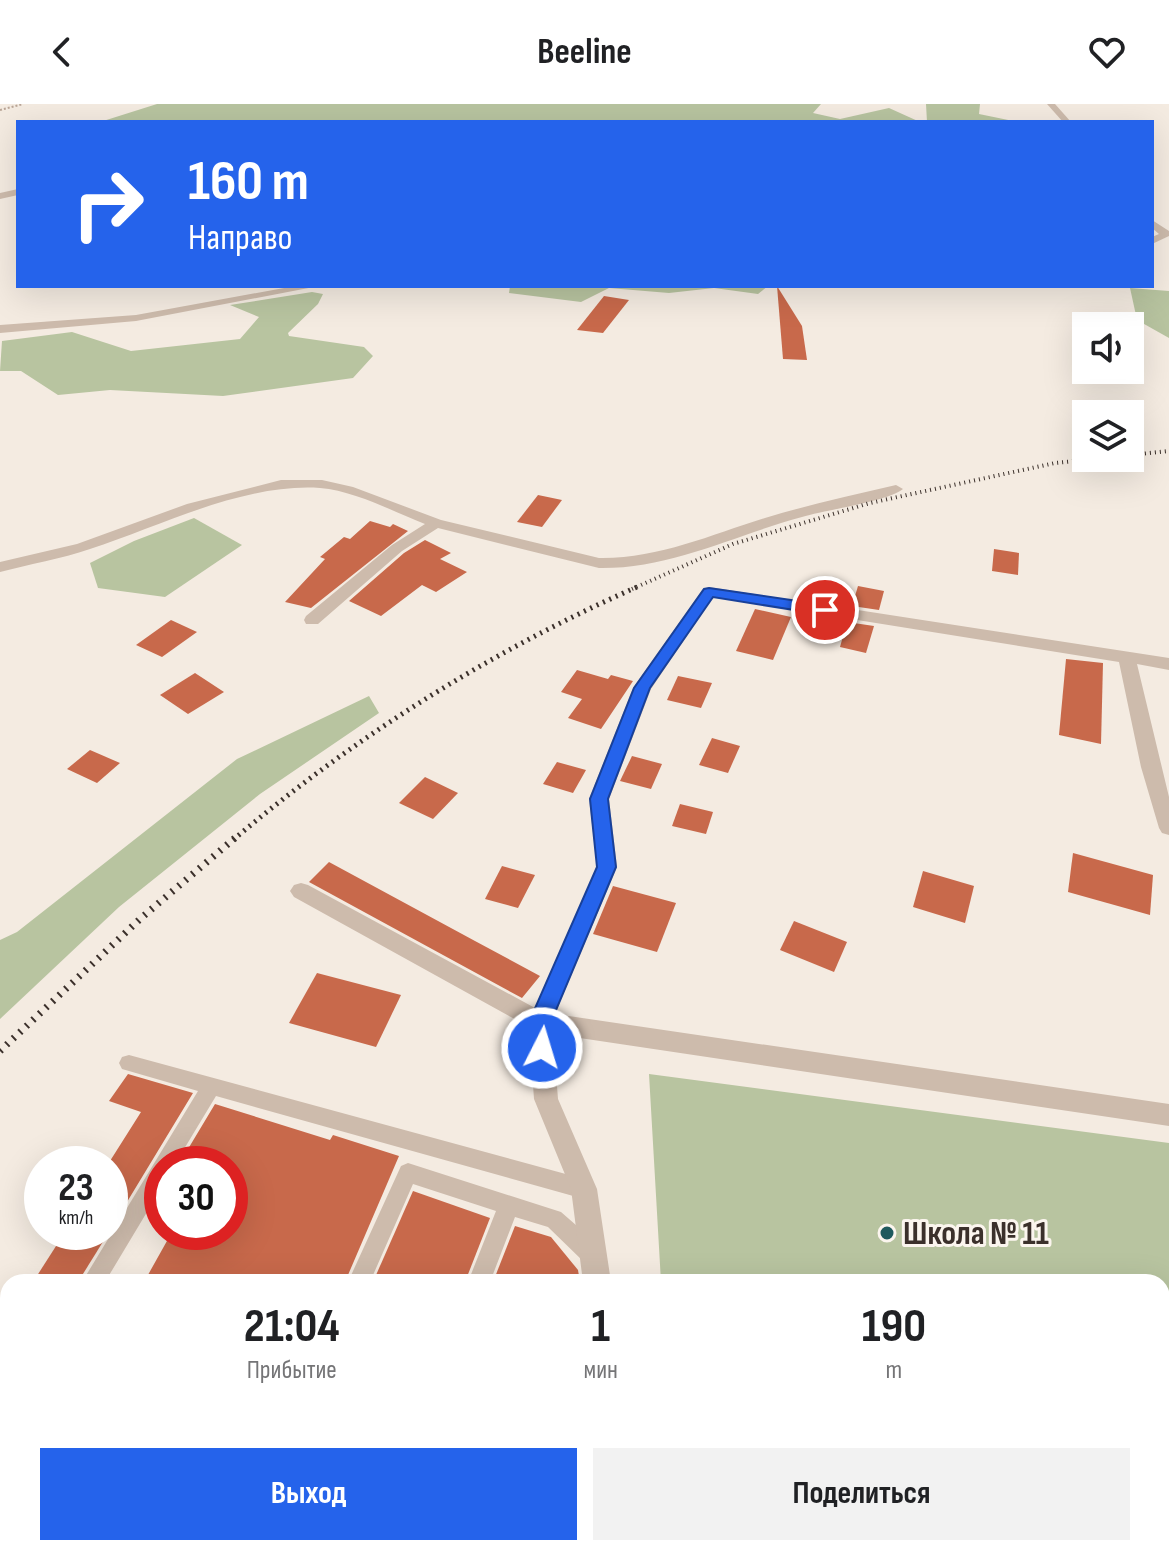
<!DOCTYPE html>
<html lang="ru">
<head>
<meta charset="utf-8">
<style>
  :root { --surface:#fff; --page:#f2f2f2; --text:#202124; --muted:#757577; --accent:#2563eb }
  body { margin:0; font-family:"Sofia Sans Condensed",sans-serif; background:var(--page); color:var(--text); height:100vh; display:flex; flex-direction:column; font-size:30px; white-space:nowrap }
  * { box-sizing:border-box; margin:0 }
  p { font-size:26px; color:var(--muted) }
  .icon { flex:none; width:44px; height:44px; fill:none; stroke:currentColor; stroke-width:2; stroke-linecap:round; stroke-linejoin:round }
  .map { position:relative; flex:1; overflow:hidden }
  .drawer { position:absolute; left:0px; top:1170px; width:1170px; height:282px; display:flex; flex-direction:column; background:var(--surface); border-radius:24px 24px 0 0; box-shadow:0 8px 32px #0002 }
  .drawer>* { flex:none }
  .banner { position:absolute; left:16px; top:16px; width:1138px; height:168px; border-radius:0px; box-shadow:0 8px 32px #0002; background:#2563eb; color:#fff; overflow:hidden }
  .fabs { position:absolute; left:1072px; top:208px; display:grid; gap:16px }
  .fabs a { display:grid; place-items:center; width:72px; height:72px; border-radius:0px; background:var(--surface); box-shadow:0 8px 32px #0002; font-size:40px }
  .speed { position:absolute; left:24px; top:1042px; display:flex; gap:16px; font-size:40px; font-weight:700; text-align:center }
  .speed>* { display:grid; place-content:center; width:104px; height:104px; border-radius:50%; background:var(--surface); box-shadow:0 8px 32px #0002; line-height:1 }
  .speed small { font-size:20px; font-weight:400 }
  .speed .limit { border:12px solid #d22; background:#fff; color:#111 }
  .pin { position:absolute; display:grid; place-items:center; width:68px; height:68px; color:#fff; margin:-34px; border:4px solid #fff; border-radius:50%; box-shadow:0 2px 8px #0007 }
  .me { position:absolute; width:88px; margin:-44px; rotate:5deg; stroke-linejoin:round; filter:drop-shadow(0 0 6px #0008) }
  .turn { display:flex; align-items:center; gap:28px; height:168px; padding:0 40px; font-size:36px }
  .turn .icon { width:104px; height:104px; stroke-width:2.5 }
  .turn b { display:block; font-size:56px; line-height:68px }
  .eta { display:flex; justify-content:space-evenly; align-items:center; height:136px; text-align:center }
  .eta b { font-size:48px; font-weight:700; line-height:56px }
  .primary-button { display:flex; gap:16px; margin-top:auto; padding:16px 40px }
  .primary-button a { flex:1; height:92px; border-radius:0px; background:var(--accent); color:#fff; font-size:32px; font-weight:700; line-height:92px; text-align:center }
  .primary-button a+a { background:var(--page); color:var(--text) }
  header { display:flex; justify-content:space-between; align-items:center; height:104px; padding:0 40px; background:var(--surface); font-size:36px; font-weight:700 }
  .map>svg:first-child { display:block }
  .green { fill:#b8c4a0 }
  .building { fill:#c8694b }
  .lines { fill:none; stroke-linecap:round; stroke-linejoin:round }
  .path { stroke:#b9a596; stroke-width:2; stroke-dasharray:2 2; stroke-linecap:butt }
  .service { fill:#cdbbac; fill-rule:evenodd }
  .minor { fill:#cdbbac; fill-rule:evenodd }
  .rail-far2 { stroke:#3b302b; stroke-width:4; stroke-dasharray:1 4; stroke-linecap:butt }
  .rail-far1 { stroke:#3b302b; stroke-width:5; stroke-dasharray:2 5; stroke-linecap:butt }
  .rail { stroke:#3b302b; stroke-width:7; stroke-dasharray:2 7; stroke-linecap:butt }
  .route { fill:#2563eb; stroke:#184099; stroke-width:2 }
  .poi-dot { fill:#1f5a5e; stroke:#fbf5ee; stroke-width:3 }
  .labels { text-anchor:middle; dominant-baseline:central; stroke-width:6; stroke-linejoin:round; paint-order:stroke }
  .near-poi-label { font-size:34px; font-weight:bold; fill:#3b302b; stroke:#fbf5ee; text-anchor:start }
</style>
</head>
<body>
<header><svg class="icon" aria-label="back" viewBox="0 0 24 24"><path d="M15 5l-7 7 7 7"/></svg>Beeline<svg class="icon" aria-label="heart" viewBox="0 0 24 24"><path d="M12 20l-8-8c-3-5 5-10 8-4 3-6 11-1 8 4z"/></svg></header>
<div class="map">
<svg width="1169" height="1451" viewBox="0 0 1169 1451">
  <rect width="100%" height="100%" fill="#f4ebe1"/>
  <g class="green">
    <path d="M157 0H821L813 9 840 15 889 4 920 18H100Z"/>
    <path d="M926 0H980L979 10 1018 18H927Z"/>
    <path d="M510 182H768L758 190 714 184 669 189 609 184 581 198 509 189Z"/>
    <path d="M1130 184 1169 187V234L1137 216Z"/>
    <path d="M312 188 323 190 318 200 288 229 289 232 364 243 373 252 353 274 223 292 110 286 58 291 21 267H0L2 237 72 228 131 247 240 235 259 213 230 201Z"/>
    <path d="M194 414 242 441 165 493 98 484 90 459 134 437Z"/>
    <path d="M369 592 379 609 260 690 119 803 0 915V836L17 828 237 655Z"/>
    <path d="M649 970 1169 1039V1309L1162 1308V1178H661Z"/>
  </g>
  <g class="building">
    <path d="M777 182 802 222 807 256 783 255Z"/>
    <path d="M604 192 629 196 603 229 577 226Z"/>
    <path d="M538 391 562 396 542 423 517 418Z"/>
    <path d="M370 417 390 423 393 420 408 427 311 504 285 498 325 455 320 453 344 433 350 435Z"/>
    <path d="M425 436 451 449 440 455 467 468 436 488 422 481 381 512 349 497 404 449Z"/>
    <path d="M994 445 1019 449 1018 471 992 467Z"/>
    <path d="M858 482 884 487 879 506 852 502Z"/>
    <path d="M755 505 791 513 773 556 736 547Z"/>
    <path d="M171 516 197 528 162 553 136 541Z"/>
    <path d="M847 518 874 522 866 549 840 543Z"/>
    <path d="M1066 555 1103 559 1101 640 1059 631Z"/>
    <path d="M577 566 608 575 611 571 633 577 601 625 568 614 582 595 561 588Z"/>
    <path d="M195 569 224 588 188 610 160 591Z"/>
    <path d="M678 572 712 579 701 604 667 596Z"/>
    <path d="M712 634 740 642 728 669 699 661Z"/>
    <path d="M90 646 120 659 97 679 67 665Z"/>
    <path d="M632 652 662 660 651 685 620 677Z"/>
    <path d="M557 658 586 666 573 689 543 680Z"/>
    <path d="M425 673 458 689 433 715 399 699Z"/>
    <path d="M680 700 713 708 706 730 672 722Z"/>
    <path d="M1073 749 1153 771 1150 811 1068 788Z"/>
    <path d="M329 758 475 837 540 872 522 894 309 778Z"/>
    <path d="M502 762 535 771 518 804 485 795Z"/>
    <path d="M923 767 974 782 965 819 913 803Z"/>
    <path d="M613 782 676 799 657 848 593 830Z"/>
    <path d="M794 817 847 838 834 868 780 846Z"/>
    <path d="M317 869 401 891 376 943 289 919Z"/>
    <path d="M128 970 193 989 110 1126V1057L141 1008 109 997Z"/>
    <path d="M215 1000 330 1036 333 1031 399 1052 345 1178H144L172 1128H230V1060H211L215 1053 188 1045Z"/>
    <path d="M413 1087 490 1114 465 1178H373Z"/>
    <path d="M515 1122 551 1133 578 1166 580 1178H493Z"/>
    <path d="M65 1128H109L78 1178H33Z"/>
  </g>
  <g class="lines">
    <path class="path" d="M0 6 23 0"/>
    <g class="service">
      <path d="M129 951 584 1075 591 1078 594 1085 591 1092 584 1095 216 992 175 1060H162V1083L105 1178H82L198 987 122 965 119 959 122 953Z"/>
      <path d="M408 1059 561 1108 600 1142 603 1150 600 1158 592 1161 584 1158 548 1123 515 1113 490 1178H468L496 1107 413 1080 370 1178H348L401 1062Z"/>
      <path d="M8 1308V1342L0 1345V1311Z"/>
      <path d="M0 1418 8 1421V1444H14L8 1447 0 1444Z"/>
      <path d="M17 1444H56L59 1451H20Z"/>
      <path d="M228 1444H254L251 1451H225Z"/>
      <path d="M365 1444H391L389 1451H363Z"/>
      <path d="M498 1444H524L522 1451H496Z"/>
    </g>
    <g class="minor">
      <path d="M1047 0H1055L1071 18H1063Z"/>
      <path d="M18 85V91L0 95V89Z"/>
      <path d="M1152 116 1169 127V132L1152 140V133L1159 130 1152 124Z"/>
      <path d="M295 182H319L136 217 0 229V221L136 211Z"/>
      <path d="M281 376H322L353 383 441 416 599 454C658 455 710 431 765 414 808 401 852 391 896 381L903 385C889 397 825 406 802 413 735 431 671 465 599 464L438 424 402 447 318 520H306L304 516 306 512 392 441 425 420C392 407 355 387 320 384 243 379 161 422 90 445 61 455 30 460 0 468V458L77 440 187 400Z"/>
      <path d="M709 483 1169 554V566L1137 560 1169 693V731L1162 729 1159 724 1141 663 1119 558 713 493 651 585 609 695 617 763 555 910 1169 1000V1022L553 930 558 995 597 1085 611 1178H583L571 1085 534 995 529 923 294 793 290 787 294 781 301 779 308 781 535 904 597 763 589 695 633 584 703 485Z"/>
      <path d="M644 1444H676L677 1451H645Z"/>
    </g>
    <g class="rail-far2">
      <path d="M1130 351 1169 347"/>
      <path d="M632 485 733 440 870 399 1055 359 1103 354"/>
    </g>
    <path class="rail-far1" d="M233 736C354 633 491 547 637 483"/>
    <path class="rail" d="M0 947 140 815 235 734"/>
  </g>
  <path class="route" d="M709 484 825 501 832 506 825 511 713 493 650 584 608 695 616 763 551 918 553 944 550 951 542 954 534 951 529 918 597 763 590 695 634 584 704 485Z"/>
  <circle class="poi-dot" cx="887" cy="1129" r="8"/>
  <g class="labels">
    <g class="near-poi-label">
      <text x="903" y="1129">Школа № 11</text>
    </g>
  </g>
</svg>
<div class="fabs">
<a><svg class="icon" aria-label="sound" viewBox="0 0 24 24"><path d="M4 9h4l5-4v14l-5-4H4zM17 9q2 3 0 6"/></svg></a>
<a><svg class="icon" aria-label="layers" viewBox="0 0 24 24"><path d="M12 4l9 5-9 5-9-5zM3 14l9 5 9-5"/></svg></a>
</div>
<div class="speed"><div>23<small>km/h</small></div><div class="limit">30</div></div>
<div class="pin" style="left:825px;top:506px;background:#d93025"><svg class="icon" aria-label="arrive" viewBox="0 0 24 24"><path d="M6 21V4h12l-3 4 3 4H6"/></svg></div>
<svg class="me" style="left:542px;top:944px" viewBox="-20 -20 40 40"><circle r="17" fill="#2563eb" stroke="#fff" stroke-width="3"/><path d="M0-11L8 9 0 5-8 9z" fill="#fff"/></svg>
<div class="banner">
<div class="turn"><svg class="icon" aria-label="right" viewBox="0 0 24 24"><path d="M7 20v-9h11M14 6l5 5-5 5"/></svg><div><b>160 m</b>Направо</div></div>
</div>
<section class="drawer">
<div class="eta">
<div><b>21:04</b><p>Прибытие</p></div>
<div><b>1</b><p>мин</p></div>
<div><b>190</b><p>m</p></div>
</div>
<div class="primary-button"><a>Выход</a><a>Поделиться</a></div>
</section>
</div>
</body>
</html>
